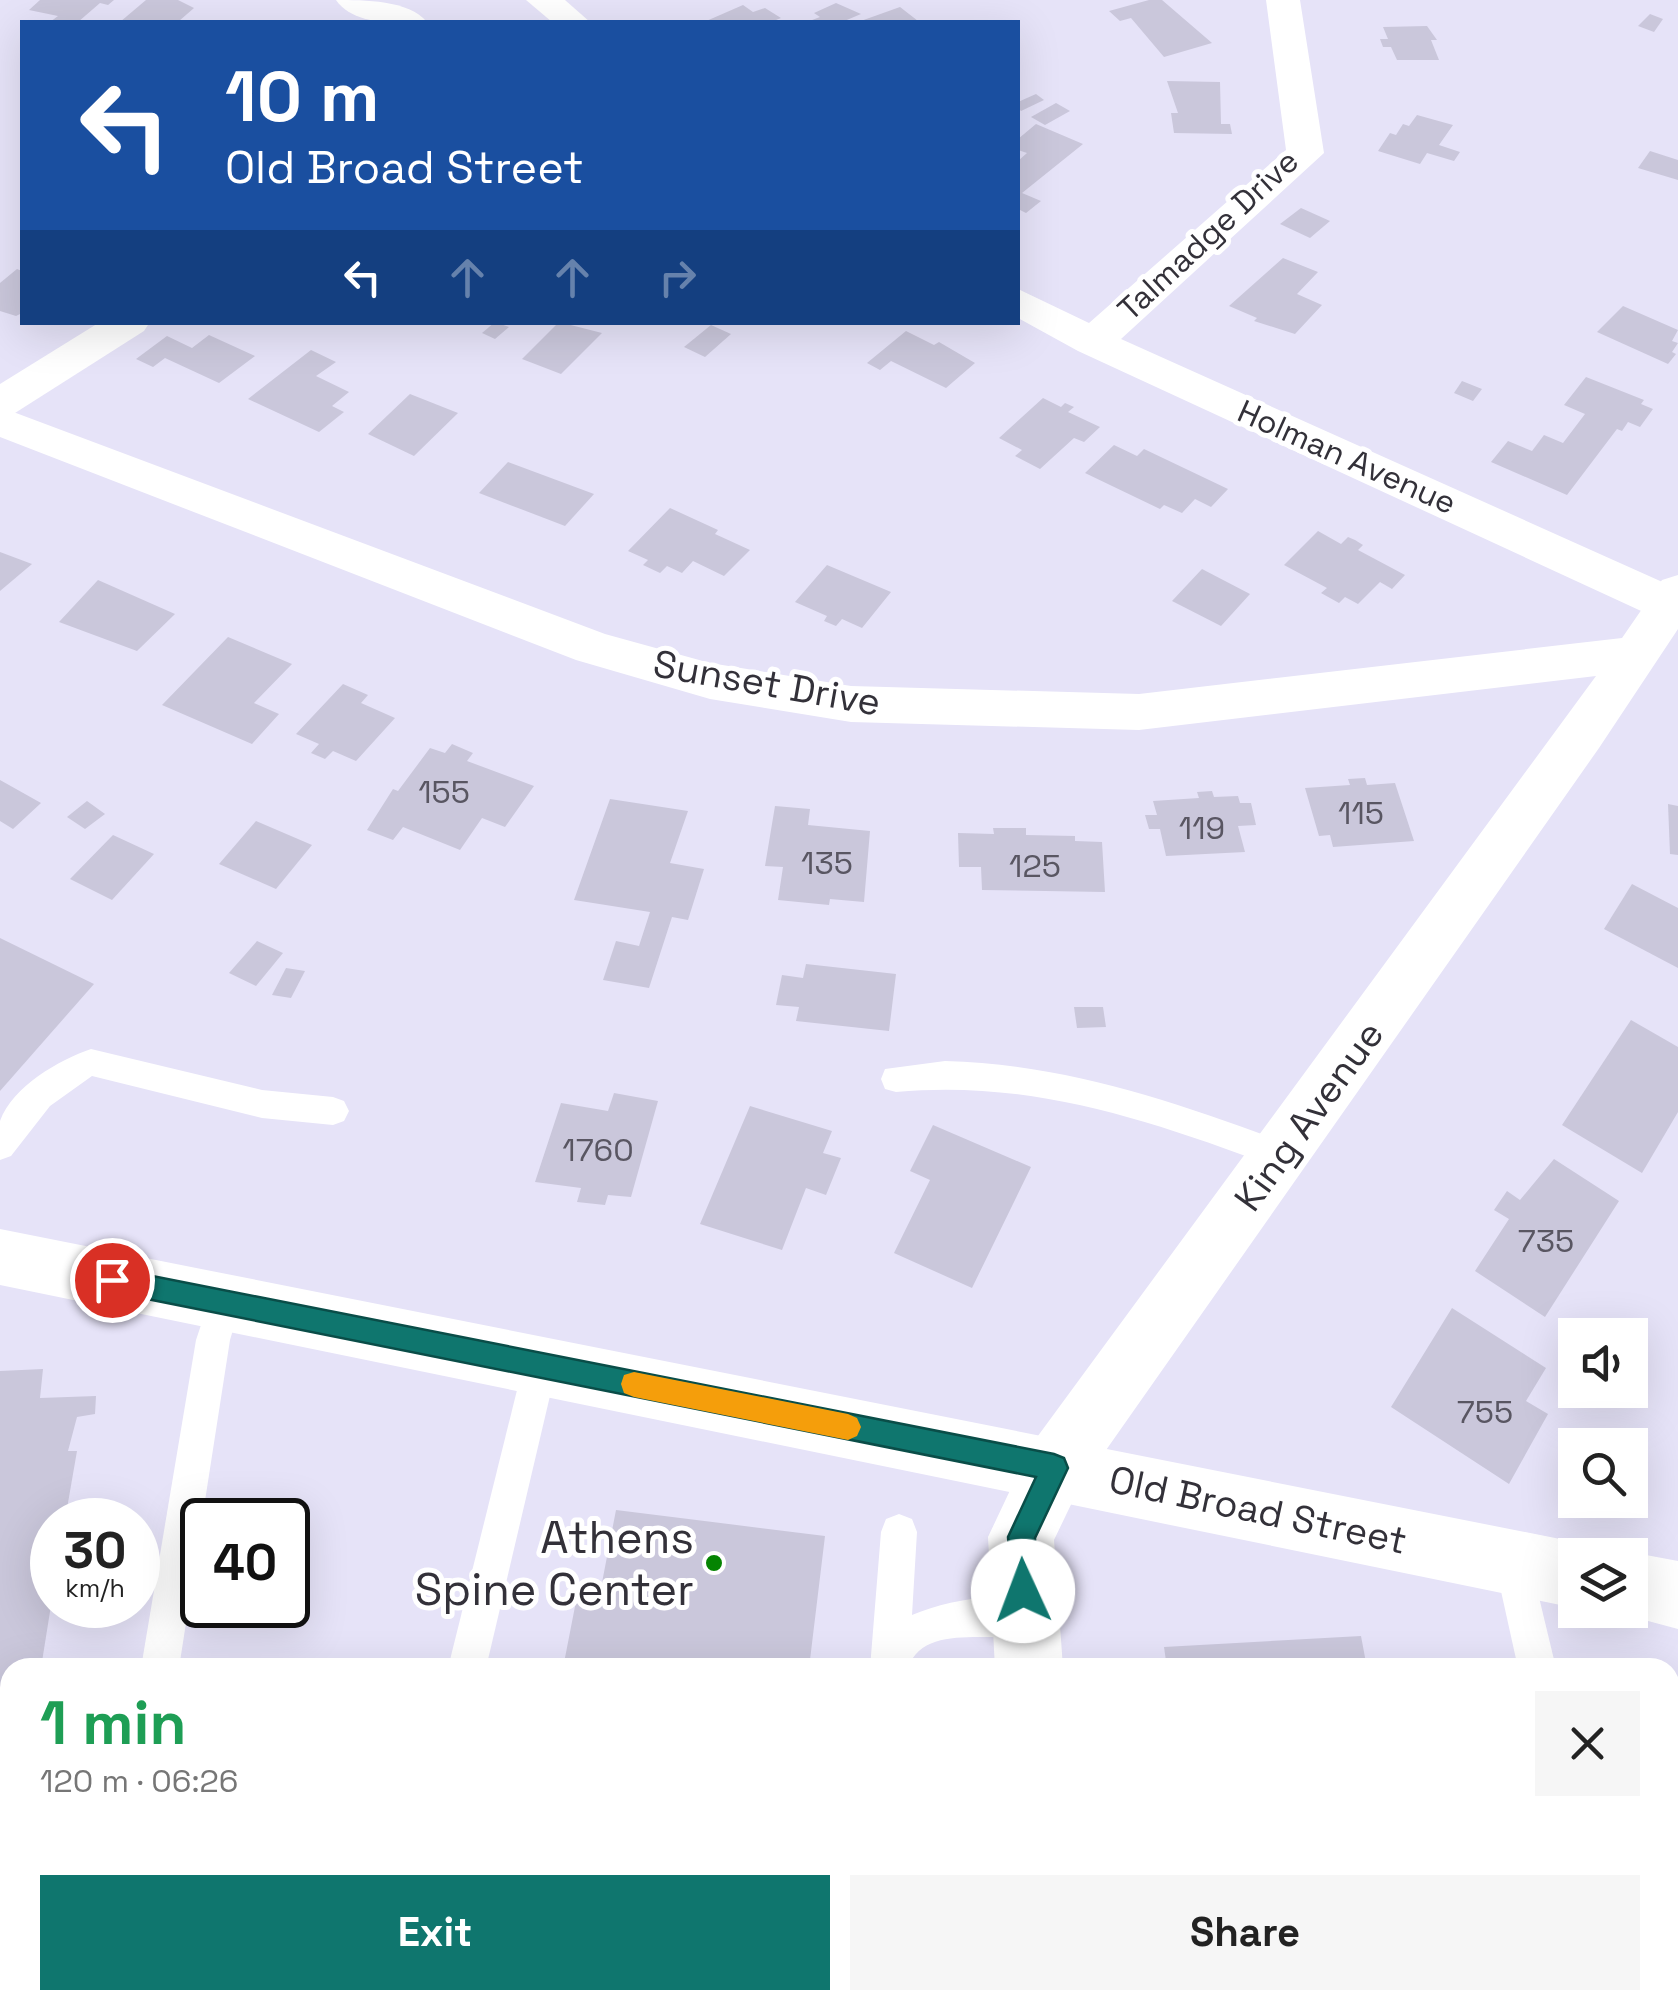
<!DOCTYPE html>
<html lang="en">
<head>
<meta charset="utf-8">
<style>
  :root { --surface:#fff; --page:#f6f6f6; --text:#222; --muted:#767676; --accent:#0f766e }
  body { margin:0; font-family:"Space Grotesk",sans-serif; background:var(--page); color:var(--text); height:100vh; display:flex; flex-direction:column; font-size:38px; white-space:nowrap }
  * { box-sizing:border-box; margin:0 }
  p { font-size:32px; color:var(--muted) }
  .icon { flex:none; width:55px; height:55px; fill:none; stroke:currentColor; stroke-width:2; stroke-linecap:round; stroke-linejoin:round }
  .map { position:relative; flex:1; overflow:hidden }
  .side { position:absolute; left:0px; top:1658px; width:1680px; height:352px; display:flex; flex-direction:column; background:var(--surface); border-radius:30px 30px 0 0; box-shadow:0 10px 40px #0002 }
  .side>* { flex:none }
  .banner { position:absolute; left:20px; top:20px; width:1000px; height:305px; border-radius:0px; box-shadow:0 10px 40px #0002; background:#1a4fa0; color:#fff; overflow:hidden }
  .tools { position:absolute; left:1558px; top:1318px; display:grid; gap:20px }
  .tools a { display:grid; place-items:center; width:90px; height:90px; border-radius:0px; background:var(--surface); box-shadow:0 10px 40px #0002; font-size:50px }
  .speed { position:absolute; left:30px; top:1498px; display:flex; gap:20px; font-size:50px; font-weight:700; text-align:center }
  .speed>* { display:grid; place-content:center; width:130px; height:130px; border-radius:50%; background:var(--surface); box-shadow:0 10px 40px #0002; line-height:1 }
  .speed small { font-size:25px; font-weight:400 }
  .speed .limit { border:5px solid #111; border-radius:15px; background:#fff; color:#111 }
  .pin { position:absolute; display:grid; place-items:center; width:85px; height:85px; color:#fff; margin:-42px; border:5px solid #fff; border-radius:50%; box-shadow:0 2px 10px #0007 }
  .me { position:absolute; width:110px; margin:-55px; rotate:358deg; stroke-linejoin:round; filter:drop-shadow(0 0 8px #0008) }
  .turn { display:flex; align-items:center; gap:35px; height:210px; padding:0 40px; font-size:45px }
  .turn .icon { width:130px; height:130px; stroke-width:2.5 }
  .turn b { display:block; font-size:70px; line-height:85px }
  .lanes { display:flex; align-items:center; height:95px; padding:0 40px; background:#0003; justify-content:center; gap:50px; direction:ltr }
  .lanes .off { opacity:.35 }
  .round { display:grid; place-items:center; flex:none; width:105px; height:105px; border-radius:0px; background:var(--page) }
  .head { display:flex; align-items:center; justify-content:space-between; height:170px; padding:0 40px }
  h1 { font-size:60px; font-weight:700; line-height:75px; color:#1e9e55 }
  .primary-button { display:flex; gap:20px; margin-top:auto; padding:20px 40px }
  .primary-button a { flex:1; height:115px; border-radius:0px; background:var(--accent); color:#fff; font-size:40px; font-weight:700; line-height:115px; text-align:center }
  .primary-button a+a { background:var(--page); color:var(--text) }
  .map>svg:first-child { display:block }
  .building { fill:#cac7db }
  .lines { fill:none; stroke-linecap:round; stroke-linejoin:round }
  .service { fill:#fff; fill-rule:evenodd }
  .minor { fill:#fff; fill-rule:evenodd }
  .tertiary { fill:#fff; fill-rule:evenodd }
  .route { fill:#0f766e; stroke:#0a4d48; stroke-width:2.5 }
  .slow { fill:#f59e0b }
  .poi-dot { fill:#058402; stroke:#fff; stroke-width:4 }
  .labels { text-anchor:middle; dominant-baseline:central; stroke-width:10; stroke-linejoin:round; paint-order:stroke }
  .far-street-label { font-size:32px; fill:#333139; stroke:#fff }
  .number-label { font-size:32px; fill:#595662 }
  .street-label { font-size:38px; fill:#333139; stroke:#fff }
  .near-poi-label { font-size:45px; fill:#333139; stroke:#fff; text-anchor:end }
</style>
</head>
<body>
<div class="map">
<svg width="1678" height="2008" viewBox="0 0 1678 2008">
  <rect width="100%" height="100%" fill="#e6e3f8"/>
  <g class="building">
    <path d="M40 0H114L108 5 100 3 78 22H50L58 16 29 10Z"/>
    <path d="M146 0H178L194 8 179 21 120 22Z"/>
    <path d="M1149 0H1162L1212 43 1164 57 1131 18 1120 21 1109 11Z"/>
    <path d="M836 3 861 14 842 22H807L820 17 814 13Z"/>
    <path d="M743 5 753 12 765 8 781 18 771 22H704Z"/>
    <path d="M900 7 918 21 858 22Z"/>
    <path d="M1650 14 1663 19 1654 32 1638 26Z"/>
    <path d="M1427 26 1437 40H1431L1439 60H1397L1391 47H1383L1380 39H1388L1383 27Z"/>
    <path d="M1167 81 1220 82 1221 124H1230L1232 134 1174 133 1171 113H1178Z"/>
    <path d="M1036 94 1044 100 1021 111 1018 108V102Z"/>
    <path d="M1056 103 1070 111 1045 125 1031 117Z"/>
    <path d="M1417 115 1453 125 1439 145 1460 152 1454 161 1427 153 1420 164 1378 151 1390 133 1396 135 1403 124 1409 126Z"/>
    <path d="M1036 124 1083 144 1022 193 1041 201 1026 213 1018 209V161L1027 153 1018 150V139Z"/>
    <path d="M1650 151 1678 160V180L1638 168Z"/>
    <path d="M1301 208 1330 221 1310 238 1280 224Z"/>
    <path d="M1283 258 1318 272 1297 294 1322 305 1295 334 1254 321 1257 318 1229 306Z"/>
    <path d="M17 269 22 271V313L16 316 0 311V283Z"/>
    <path d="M1623 306 1678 330 1672 341 1678 343 1672 352 1676 354 1668 364 1597 332Z"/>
    <path d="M495 322 509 327 495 339 482 333Z"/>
    <path d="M559 322 602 333 561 374 522 359Z"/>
    <path d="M711 325 731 334 705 357 684 347Z"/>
    <path d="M906 331 934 345 939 342 975 363 946 388 891 361 880 370 867 363Z"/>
    <path d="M209 335 255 356 219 383 165 358 153 367 136 359 167 336 192 348Z"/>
    <path d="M311 350 336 362 316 376 349 392 332 406 344 412 319 432 248 399Z"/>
    <path d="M1586 377 1644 400 1641 404 1653 409 1640 427 1628 422 1622 431 1617 429 1567 495 1491 462 1508 441 1532 451 1544 435 1563 443 1585 414 1564 405Z"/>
    <path d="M1462 381 1482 389 1473 401 1454 393Z"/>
    <path d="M410 394 458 413 414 456 368 434Z"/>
    <path d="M1043 398 1061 407 1065 403 1074 407 1068 412 1100 427 1084 442 1074 438 1040 469 1015 456 1022 450 999 438Z"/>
    <path d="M1114 445 1137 456 1144 449 1228 489 1211 507 1195 499 1182 513 1164 505 1160 509 1085 473Z"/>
    <path d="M508 462 594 494 565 526 479 493Z"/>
    <path d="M670 508 718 530 715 534 750 550 724 576 693 561 682 573 667 566 660 573 643 565 648 560 628 551Z"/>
    <path d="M1318 531 1341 544 1348 537 1355 540 1363 545 1358 550 1405 575 1392 589 1380 582 1358 604 1345 597 1339 603 1321 593 1327 588 1284 565Z"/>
    <path d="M0 552 32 564 0 591Z"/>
    <path d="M827 565 891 592 862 628 842 619 836 626 824 621 827 616 795 602Z"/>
    <path d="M1202 569 1250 594 1221 626 1172 601Z"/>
    <path d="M98 580 175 614 137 651 59 622Z"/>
    <path d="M228 637 292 664 254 703 279 714 252 744 162 705Z"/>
    <path d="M343 684 368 695 361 703 395 718 356 761 333 751 325 759 311 753 319 744 296 734Z"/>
    <path d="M452 744 473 753 467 761 534 786 505 827 482 818 460 850 403 827 393 840 367 830 393 789 398 791 430 748 445 753Z"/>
    <path d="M1365 778 1367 785 1395 783 1414 841 1333 847 1330 835 1319 836 1305 788 1350 785 1348 779Z"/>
    <path d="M0 780 41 803 13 829 0 821Z"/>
    <path d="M1212 791 1214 797 1238 796 1240 803H1251L1256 825 1238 826 1245 852 1166 856 1160 829H1149L1145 815H1157L1153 801 1199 798 1197 792Z"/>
    <path d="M610 799 688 811 670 863 704 869 688 920 672 917 649 988 603 980 616 941 639 946 650 912 574 900Z"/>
    <path d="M87 801 105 814 85 829 67 817Z"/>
    <path d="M1668 804 1678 806V855L1670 854Z"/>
    <path d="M775 806 810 809 808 825 870 831 864 902 830 899 829 905 778 900 783 867 765 866Z"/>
    <path d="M256 821 312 845 276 889 219 864Z"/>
    <path d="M993 828H1026V835L1075 836V841L1102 842 1105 892 982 890 981 867H959L958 833 994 834Z"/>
    <path d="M113 835 154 854 112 900 70 879Z"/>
    <path d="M1632 884 1678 908V968L1604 929Z"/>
    <path d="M0 938 94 984 0 1091Z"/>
    <path d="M257 941 283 953 256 986 229 973Z"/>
    <path d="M806 964 896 974 889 1031 796 1021 799 1007 776 1005 782 975 803 978Z"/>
    <path d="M286 968 305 971 291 998 272 995Z"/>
    <path d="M1074 1007H1103L1106 1027 1077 1028Z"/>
    <path d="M1631 1020 1678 1047V1112L1642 1173 1562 1125Z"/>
    <path d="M614 1093 658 1101 631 1197 608 1195 605 1205 577 1202 581 1188 535 1182 561 1103 608 1111Z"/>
    <path d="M750 1106 832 1131 823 1153 841 1158 826 1195 806 1188 782 1250 700 1224Z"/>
    <path d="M933 1125 1031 1167 972 1288 894 1253 930 1180 910 1171Z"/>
    <path d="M1554 1159 1619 1201 1545 1317 1475 1271 1509 1219 1494 1210 1507 1191 1520 1200Z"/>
    <path d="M1452 1308 1546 1368 1526 1401 1548 1414 1509 1484 1391 1407Z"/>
    <path d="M43 1369 40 1398 96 1396 95 1414 77 1417 68 1451H77L65 1520H52V1599L41 1668H10V1772L0 1773V1371Z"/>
    <path d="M616 1510 825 1536 809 1668H563L578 1591 600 1593Z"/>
    <path d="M1361 1636 1367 1668H1167L1164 1647Z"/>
    <path d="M675 2000H766L765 2008H716Z"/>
  </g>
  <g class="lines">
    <g class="service">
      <path d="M91 1049 262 1090 333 1097 344 1101 349 1111 344 1121 333 1125 262 1118 92 1076 50 1106 11 1156 0 1160C0 1149 0 1131 0 1121 13 1086 59 1060 91 1049Z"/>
      <path d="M945 1061C1068 1064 1178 1103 1292 1145L1297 1155 1292 1165 1281 1169C1154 1122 1033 1079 896 1092L885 1089 881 1079 885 1069Z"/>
      <path d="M224 1287 236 1292 241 1303 230 1340 179 1668H141L196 1340 212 1292Z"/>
      <path d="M540 1350 552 1354 557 1366 486 1668H448L523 1366 528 1354Z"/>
      <path d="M899 1514 912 1519 917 1532 912 1615C949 1600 999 1590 1037 1606L1042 1619 1037 1632C1002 1647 925 1619 908 1668H870L881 1532 886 1519Z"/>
      <path d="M1513 1546 1526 1551 1531 1564 1556 1668H1518L1495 1564 1500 1551Z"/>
      <rect x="0" y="1871" width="10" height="40"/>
      <path d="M81 2000H124L120 2008H77Z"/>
      <path d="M441 2000H483L486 2008H444Z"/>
      <path d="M834 2000H876L875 2008H833Z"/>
      <path d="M1159 2000H1201L1202 2008H1160Z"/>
      <path d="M1591 2000H1633L1635 2008H1593Z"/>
    </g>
    <g class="minor">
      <path d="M336 0C364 0 409 0 427 22 400 24 354 26 336 0Z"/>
      <path d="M526 0H565L590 22H552Z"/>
      <path d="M1266 0H1300L1324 153 1121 339 1678 589V618L1652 616 1078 351 1018 318V289L1089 323 1286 150Z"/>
      <path d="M100 322H150L144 331 15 413 0 417V384Z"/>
      <path d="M0 1229 1575 1542 1600 1555H1575V1608L0 1285Z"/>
      <path d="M1630 1552 1678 1561V1629L1607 1610H1630V1555H1624Z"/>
    </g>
    <g class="tertiary">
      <path d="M0 407 605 634 710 663 851 686 1139 694 1622 638 1662 580 1678 575V629L1599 748 1078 1490 1054 1540 1063 1668H995L988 1537 1032 1444 1596 676 1139 730 851 722 710 699 576 660 0 437Z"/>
      <path d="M1023 2000H1099L1100 2008H1024Z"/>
    </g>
  </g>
  <path class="route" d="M112 1268 1054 1454 1064 1458 1068 1468 1035 1538 1037 1591 1033 1601 1023 1605 1013 1601 1008 1537 1036 1477 112 1292 103 1288 99 1280 103 1271Z"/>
  <path class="slow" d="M634 1372 848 1414 857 1418 861 1427 857 1436 848 1440 634 1397 624 1393 621 1384 624 1375Z"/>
  <circle class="poi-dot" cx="714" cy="1563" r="10"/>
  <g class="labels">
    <g class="far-street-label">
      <text transform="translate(1208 235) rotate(-43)">Talmadge Drive</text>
      <text transform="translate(1347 457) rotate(24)">Holman Avenue</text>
    </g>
    <g class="number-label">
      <text x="444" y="792">155</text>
      <text x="1361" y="813">115</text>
      <text x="1202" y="828">119</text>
      <text x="827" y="863">135</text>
      <text x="1035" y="866">125</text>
      <text x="598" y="1150">1760</text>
      <text x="1546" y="1241">735</text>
      <text x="1485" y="1412">755</text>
    </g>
    <g class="street-label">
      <text transform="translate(767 683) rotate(10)">Sunset Drive</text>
      <text transform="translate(1309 1116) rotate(-54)">King Avenue</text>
      <text transform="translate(1258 1510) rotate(12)">Old Broad Street</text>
    </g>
    <g class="near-poi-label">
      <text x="694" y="1537">Athens<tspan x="694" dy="52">Spine Center</tspan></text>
    </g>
  </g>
</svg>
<div class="tools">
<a><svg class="icon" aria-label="sound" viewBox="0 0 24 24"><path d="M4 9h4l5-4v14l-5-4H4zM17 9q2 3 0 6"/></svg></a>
<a><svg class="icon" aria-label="search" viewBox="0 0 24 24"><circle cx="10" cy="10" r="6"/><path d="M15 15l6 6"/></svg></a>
<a><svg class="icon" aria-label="layers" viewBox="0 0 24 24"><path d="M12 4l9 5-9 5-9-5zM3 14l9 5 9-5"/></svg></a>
</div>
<div class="speed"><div>30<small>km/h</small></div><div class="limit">40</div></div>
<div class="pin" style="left:112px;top:1280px;background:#d93025"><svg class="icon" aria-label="arrive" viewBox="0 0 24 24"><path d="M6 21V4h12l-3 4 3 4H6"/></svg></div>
<svg class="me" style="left:1023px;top:1591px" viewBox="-20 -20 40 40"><circle r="19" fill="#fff"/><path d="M0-13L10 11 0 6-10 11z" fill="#0f766e"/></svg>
<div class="banner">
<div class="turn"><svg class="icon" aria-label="left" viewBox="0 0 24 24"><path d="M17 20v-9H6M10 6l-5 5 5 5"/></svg><div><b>10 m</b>Old Broad Street</div></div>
<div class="lanes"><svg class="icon" aria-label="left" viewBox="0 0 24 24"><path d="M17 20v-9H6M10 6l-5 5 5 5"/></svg><svg class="icon off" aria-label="ahead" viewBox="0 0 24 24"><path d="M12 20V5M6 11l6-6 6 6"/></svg><svg class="icon off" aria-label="ahead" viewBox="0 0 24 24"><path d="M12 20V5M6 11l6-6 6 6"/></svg><svg class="icon off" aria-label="right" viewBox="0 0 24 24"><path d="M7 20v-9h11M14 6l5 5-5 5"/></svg></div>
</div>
<section class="side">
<div class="head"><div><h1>1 min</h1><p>120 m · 06:26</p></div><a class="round"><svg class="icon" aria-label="close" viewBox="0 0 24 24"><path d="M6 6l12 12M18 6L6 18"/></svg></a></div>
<div class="primary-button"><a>Exit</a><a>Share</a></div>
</section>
</div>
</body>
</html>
